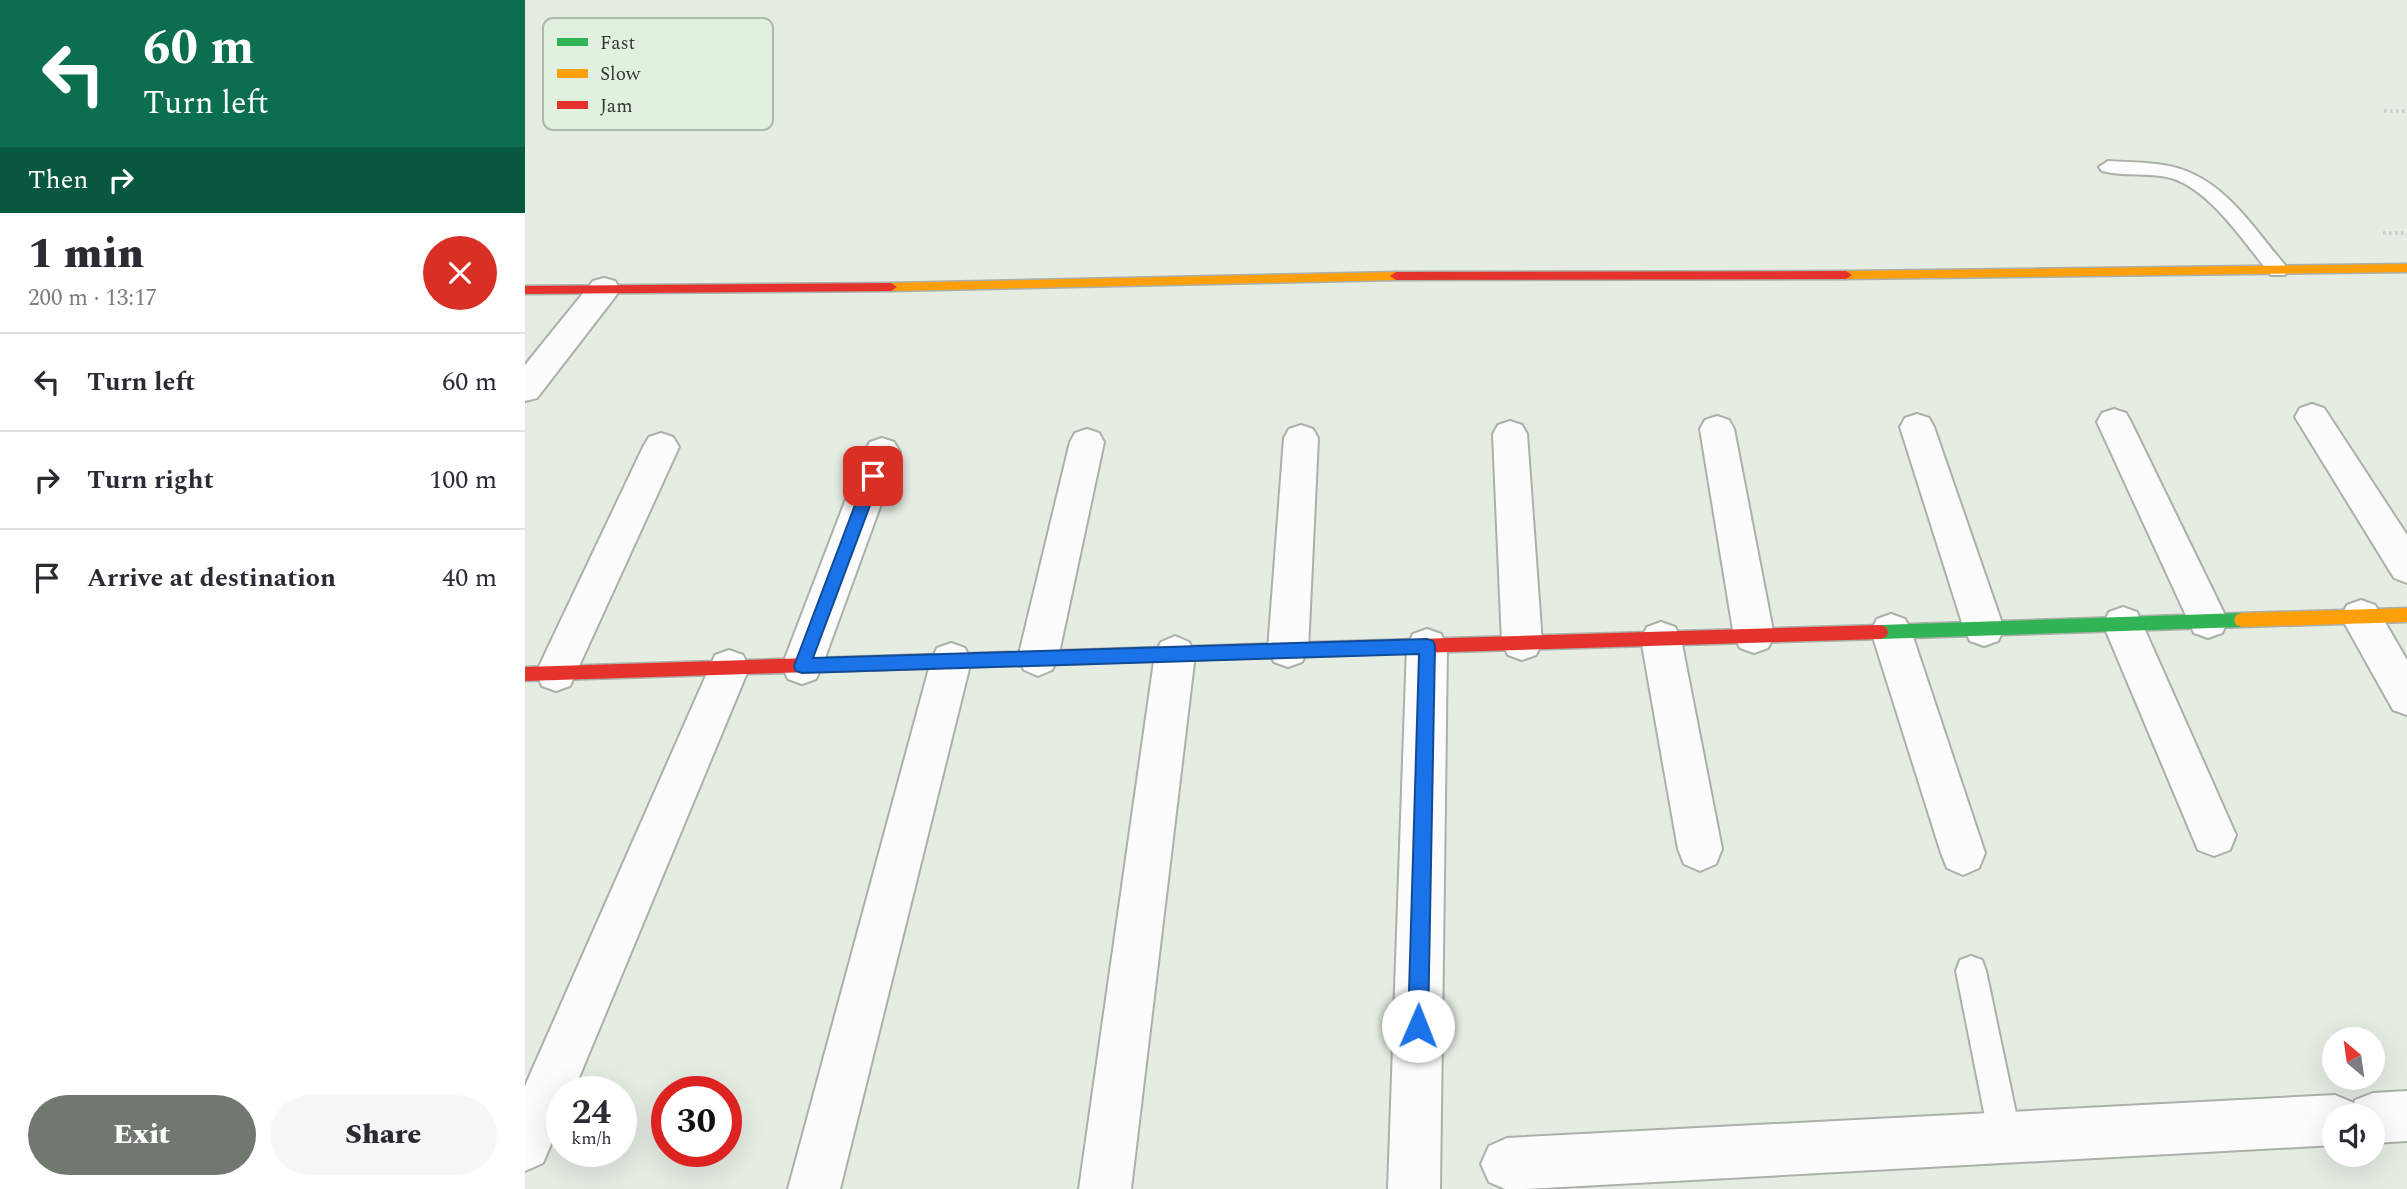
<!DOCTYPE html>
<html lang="en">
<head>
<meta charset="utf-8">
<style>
  :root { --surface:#fff; --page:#f7f7f7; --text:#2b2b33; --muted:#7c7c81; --line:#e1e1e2; --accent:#717870 }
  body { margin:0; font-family:Spectral,serif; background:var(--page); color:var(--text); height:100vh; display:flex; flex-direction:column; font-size:26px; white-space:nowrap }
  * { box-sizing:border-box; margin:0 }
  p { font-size:23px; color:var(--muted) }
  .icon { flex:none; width:38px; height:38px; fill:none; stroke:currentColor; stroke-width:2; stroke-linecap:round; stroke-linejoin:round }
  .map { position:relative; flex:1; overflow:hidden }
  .details { display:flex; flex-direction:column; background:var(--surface); width:525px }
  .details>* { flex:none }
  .banner { background:#0b6e4f; color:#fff; overflow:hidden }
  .needle { width:46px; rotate:331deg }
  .buttons { position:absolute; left:1797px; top:1027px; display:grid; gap:14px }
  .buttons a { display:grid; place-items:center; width:63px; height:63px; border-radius:50%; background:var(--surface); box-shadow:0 7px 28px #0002; font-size:35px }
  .speed { position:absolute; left:21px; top:1076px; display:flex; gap:14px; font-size:35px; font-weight:700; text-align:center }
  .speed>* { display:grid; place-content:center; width:91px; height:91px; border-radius:50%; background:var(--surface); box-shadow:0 7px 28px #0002; line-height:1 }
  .speed small { font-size:18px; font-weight:400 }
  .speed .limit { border:10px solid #d22; background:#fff; color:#111 }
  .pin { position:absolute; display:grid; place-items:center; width:60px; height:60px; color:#fff; margin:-30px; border-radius:14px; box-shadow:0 4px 10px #0006 }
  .me { position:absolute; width:77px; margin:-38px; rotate:1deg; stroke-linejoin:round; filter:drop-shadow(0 0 5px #0008) }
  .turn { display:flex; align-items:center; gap:24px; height:147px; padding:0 28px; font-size:32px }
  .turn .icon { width:91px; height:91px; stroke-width:2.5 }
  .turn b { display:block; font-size:49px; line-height:60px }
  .then { display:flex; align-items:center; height:66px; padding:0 28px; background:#0003; gap:14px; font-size:26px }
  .round { display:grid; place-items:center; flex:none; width:74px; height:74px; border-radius:37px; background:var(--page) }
  .summary { display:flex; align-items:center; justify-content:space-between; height:119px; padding:0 28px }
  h1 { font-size:42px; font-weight:800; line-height:52px }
  .action { display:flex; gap:14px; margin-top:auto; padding:14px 28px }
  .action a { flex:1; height:80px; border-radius:42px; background:var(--accent); color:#fff; font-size:28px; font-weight:800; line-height:80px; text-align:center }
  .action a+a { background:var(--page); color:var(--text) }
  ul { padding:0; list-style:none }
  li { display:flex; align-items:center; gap:21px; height:98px; padding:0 28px; border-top:2px solid var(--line) }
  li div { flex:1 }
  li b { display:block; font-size:26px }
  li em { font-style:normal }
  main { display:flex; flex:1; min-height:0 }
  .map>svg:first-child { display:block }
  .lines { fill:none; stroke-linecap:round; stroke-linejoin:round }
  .lane-casing { stroke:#abb0a9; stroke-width:4 }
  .street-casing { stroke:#abb0a9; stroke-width:4 }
  .fast-casing { stroke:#abb0a9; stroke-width:3 }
  .slow-casing { stroke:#abb0a9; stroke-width:3 }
  .jam-casing { stroke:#abb0a9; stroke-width:3 }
  .path { stroke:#cacdca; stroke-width:3.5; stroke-dasharray:2.5 3.5; stroke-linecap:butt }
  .lane { fill:#fbfcfb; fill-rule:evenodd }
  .street { fill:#fbfcfb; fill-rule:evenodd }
  .fast { fill:#30b455; fill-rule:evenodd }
  .slow { fill:#ff9f0a; fill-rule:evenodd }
  .jam { fill:#e5322d; fill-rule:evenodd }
  .route { fill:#1a73e8; stroke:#114b97; stroke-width:2 }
  .key { fill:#e2f1df; stroke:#aebaab; stroke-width:2 }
  .key-label { font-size:19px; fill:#333932 }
</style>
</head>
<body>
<main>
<section class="details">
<div class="banner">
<div class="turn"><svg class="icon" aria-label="left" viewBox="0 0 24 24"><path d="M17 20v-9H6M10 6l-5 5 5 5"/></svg><div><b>60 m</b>Turn left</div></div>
<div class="then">Then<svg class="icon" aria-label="right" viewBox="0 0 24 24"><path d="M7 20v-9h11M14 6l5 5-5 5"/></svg></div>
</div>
<div class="summary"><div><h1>1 min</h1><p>200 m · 13:17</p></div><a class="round" style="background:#d93025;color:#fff"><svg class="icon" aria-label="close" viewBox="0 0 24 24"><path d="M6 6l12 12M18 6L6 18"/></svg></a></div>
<ul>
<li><svg class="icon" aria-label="left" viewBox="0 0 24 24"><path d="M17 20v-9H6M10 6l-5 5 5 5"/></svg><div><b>Turn left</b></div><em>60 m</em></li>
<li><svg class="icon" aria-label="right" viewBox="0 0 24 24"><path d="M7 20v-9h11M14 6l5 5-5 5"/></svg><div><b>Turn right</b></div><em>100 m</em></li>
<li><svg class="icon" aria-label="arrive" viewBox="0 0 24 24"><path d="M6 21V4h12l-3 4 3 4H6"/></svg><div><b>Arrive at destination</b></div><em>40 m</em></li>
</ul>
<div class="action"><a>Exit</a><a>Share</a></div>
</section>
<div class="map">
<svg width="1882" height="1189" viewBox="0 0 1882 1189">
  <rect width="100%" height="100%" fill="#e5ede3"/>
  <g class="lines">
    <g class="lane-casing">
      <g id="lane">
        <path d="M1583 161C1611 163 1642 161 1668 174 1706 191 1734 235 1760 265L1763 270 1760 275H1746C1721 245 1685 189 1646 178 1624 172 1599 177 1577 171L1574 167Z"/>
        <path d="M1446 956 1457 960 1461 971 1496 1137 1492 1149 1480 1153 1468 1149 1464 1137 1431 971 1435 960Z"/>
      </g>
    </g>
    <g class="street-casing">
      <g id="street">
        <path d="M79 278 90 281 95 289 90 297 12 398 0 401V365L68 281Z"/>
        <path d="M1787 404 1799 408 1882 535V583L1869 578 1770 417 1775 408Z"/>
        <path d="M1589 409 1601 413 1606 422 1697 609 1703 621 1697 633 1683 638 1669 633 1572 422 1577 413Z"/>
        <path d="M1392 414 1404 418 1409 427 1479 629 1473 641 1459 646 1445 641 1439 629 1375 427 1380 418Z"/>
        <path d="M1192 416 1204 420 1209 429 1249 636 1243 648 1229 653 1215 648 1209 636 1175 429 1180 420Z"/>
        <path d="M985 421 997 425 1002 434 1017 643 1011 655 997 660 983 655 977 643 968 434 973 425Z"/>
        <path d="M776 425 788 429 793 438 783 650 777 662 763 667 749 662 743 650 759 438 764 429Z"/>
        <path d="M562 429 574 433 579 442 533 658 527 670 513 676 499 670 493 658 545 442 550 433Z"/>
        <path d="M136 433 148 437 154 447 45 686 31 691 17 686 11 673 17 660 118 447 124 437Z"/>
        <path d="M357 438 369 442 375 452 297 666 291 679 277 684 263 679 257 666 339 452 345 442Z"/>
        <path d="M1836 600 1850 605 1882 660V715L1868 710 1816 617 1822 605Z"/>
        <path d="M1598 607 1612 612 1711 835 1705 850 1689 856 1673 850 1578 624 1584 612Z"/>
        <path d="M1366 614 1380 619 1386 631 1460 853 1454 868 1438 875 1422 868 1416 853 1346 631 1352 619Z"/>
        <path d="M1136 622 1150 627 1156 639 1197 849 1191 864 1175 871 1159 864 1153 849 1116 639 1122 627Z"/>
        <path d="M902 629 916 634 922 646 915 1189H863L882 646 888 634Z"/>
        <path d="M650 636 664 642 670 654 606 1189H554L630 654 636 642Z"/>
        <path d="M426 643 440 648 446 661 315 1189H263L406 661 412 648Z"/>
        <path d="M204 650 218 655 224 668 48 1092H37V1119L18 1163 0 1171V1086L190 655Z"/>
        <path d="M1882 1091V1141L1848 1143V1116H1810V1145L1000 1189H980L964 1182 956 1164 964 1146 982 1138 1810 1095 1829 1103 1830 1100 1848 1093Z"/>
      </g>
    </g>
    <g class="fast-casing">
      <g id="fast">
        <path d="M1717 613 1723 615 1725 620 1723 625 1717 627 1355 639 1349 637 1347 632 1349 627 1355 625Z"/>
        <path d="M793 642 799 644 801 649 799 654 793 656 482 666 476 664 474 659 476 654 482 652Z"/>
      </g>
    </g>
    <g class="slow-casing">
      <g id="slow">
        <path d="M1882 264V272L1321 279 1315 275 1321 271Z"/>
        <path d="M871 272 877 276 871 280 366 291 360 287 366 283Z"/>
        <path d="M1882 608V622L1717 627 1711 625 1709 620 1711 615 1717 613Z"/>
      </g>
    </g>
    <g class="jam-casing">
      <g id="jam">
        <path d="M1321 271 1327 275 1321 279 871 280 865 276 871 272Z"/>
        <path d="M366 283 372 287 366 291 0 294V286Z"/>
        <path d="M1355 625 1361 627 1363 632 1361 637 1355 639 793 656 787 654 785 649 787 644 793 642Z"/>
        <path d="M482 652 488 654 490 659 488 664 482 666 0 681V667Z"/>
      </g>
    </g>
    <g class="path">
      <path d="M1859 111H1882"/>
      <path d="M1858 233H1882"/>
    </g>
    <use href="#lane" class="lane"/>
    <use href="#street" class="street"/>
    <use href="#fast" class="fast"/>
    <use href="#slow" class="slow"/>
    <use href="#jam" class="jam"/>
  </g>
  <path class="route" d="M348 470 356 476 288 658 902 639 908 641 910 646 903 1026 900 1033 893 1036 886 1033 883 1026 894 654 277 673 271 671 269 666 341 476Z"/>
  <rect x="18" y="18" width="230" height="112" rx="10" class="key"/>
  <rect x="32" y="38" width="31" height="8" fill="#30b455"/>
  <rect x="32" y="69" width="31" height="9" fill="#ff9f0a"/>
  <rect x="32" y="101" width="31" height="8" fill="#e5322d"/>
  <g class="key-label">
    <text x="75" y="49">Fast</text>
    <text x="75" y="80">Slow</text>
    <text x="75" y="112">Jam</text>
  </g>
</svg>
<div class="buttons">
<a><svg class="needle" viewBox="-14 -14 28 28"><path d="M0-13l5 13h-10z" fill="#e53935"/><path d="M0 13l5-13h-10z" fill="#7c7c81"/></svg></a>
<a><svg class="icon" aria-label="sound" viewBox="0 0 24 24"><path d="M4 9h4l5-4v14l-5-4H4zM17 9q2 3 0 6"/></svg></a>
</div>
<div class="speed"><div>24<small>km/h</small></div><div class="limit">30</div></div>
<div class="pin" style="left:348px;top:476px;background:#d93025"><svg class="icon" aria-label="arrive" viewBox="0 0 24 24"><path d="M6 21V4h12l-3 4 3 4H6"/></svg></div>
<svg class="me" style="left:893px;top:1026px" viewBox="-20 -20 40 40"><circle r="19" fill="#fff"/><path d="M0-13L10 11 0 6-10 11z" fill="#1a73e8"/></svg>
</div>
</main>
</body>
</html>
